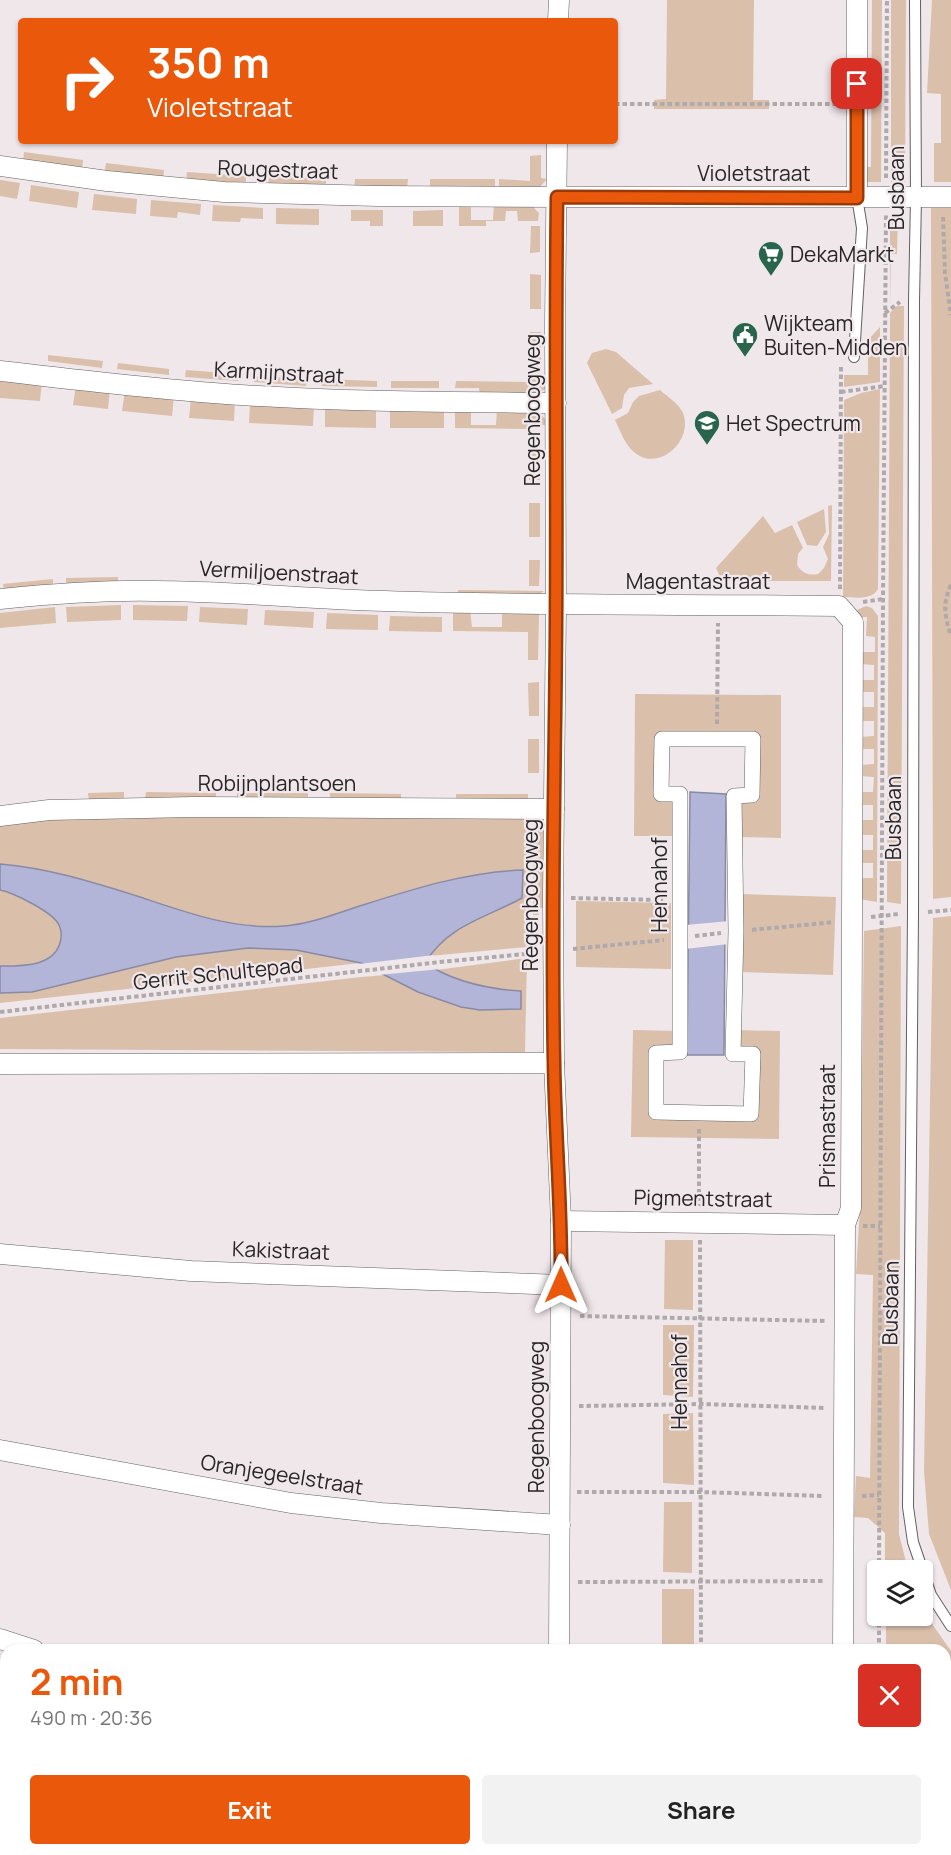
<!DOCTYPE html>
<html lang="en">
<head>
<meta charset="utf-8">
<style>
  :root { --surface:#fff; --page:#f2f2f2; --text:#222; --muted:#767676; --accent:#ea580c }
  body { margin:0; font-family:Manrope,sans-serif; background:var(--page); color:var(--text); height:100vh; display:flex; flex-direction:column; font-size:22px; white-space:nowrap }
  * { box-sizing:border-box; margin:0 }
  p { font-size:20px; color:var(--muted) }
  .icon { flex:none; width:33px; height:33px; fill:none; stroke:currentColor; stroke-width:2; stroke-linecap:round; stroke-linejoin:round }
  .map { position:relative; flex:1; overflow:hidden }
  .panel { position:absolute; left:0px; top:1644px; width:951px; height:212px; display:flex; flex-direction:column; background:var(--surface); border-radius:18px 18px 0 0; box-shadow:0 2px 4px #0004 }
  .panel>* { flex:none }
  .top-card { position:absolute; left:18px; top:18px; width:600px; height:126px; border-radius:6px; box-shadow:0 2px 4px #0004; background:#ea580c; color:#fff; overflow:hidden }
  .controls { position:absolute; left:867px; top:1560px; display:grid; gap:12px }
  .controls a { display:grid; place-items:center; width:66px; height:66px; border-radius:6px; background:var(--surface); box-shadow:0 2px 4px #0004; font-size:30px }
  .pin { position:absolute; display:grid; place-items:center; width:51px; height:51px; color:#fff; margin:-26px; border-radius:12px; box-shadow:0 3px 9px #0006 }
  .me { position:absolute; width:66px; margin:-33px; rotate:0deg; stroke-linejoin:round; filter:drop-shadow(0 0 4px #0008) }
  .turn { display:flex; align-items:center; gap:21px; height:126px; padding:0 30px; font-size:27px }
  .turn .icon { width:78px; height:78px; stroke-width:2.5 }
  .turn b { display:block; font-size:42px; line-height:51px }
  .round { display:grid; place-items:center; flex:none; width:63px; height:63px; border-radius:6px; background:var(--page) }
  .headline { display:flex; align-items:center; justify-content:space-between; height:102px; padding:0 30px }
  h1 { font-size:36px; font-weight:700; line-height:45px; color:var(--accent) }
  .button { display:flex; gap:12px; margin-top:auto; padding:12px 30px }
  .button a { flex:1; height:69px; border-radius:6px; background:var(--accent); color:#fff; font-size:24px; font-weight:700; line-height:69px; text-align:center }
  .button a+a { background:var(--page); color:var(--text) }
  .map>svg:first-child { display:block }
  .green { fill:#dabfab }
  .water { fill:#b2b5d8; stroke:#898aa3; stroke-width:1.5 }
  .pier { fill:#f0e7eb }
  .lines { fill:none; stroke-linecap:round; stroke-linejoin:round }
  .service-casing { stroke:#665f62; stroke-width:12 }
  .pedestrian-casing { stroke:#665f62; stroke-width:16 }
  .minor-casing { stroke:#665f62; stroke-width:21 }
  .path { stroke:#b0a9ac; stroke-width:4; stroke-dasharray:4.5 3; stroke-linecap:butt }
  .service { stroke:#fff; stroke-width:10 }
  .pedestrian { stroke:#fff; stroke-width:15 }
  .minor { stroke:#fff; stroke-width:20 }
  .route-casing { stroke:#983908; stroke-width:15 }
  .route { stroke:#ea580c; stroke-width:10 }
  .labels { text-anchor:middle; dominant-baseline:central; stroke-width:4.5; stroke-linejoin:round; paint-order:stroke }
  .street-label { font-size:21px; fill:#282526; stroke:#f0e7eb }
  .poi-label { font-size:21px; fill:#282526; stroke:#f0e7eb; text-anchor:start }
</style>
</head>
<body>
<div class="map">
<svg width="951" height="1855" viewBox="0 0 951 1855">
  <rect width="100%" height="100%" fill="#f0e7eb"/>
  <g class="green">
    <path d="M667 0H754L753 100H769V109H654V100L666 99Z"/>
    <path d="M872 0H882L881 182H864V167H871Z"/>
    <path d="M891 0H906L905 182H891Z"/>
    <path d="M932 0H951V182H934V143H941V94L927 93Z"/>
    <path d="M24 152 83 160 82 172 23 163Z"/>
    <path d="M541 155V178L547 179 538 189 499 190V179L530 181V156Z"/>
    <path d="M106 163 164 170 163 180 104 174Z"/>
    <path d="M187 172 246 176V186L186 182Z"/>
    <path d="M269 177 326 178V189L268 187Z"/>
    <path d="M355 179H408L407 190H354Z"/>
    <rect x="430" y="179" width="65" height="11"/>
    <path d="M0 180 20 183 17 199 0 196Z"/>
    <path d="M31 185 79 192 77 208 29 201Z"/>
    <path d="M94 194 137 199 136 214 92 210Z"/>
    <path d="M151 200 201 204 200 215 178 212 177 218 150 216Z"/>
    <path d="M459 203H471V220H493L494 203 534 204V208L539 213 538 221H518L517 211H506L505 221H486V226H459Z"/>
    <path d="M213 205 263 208V219L241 218 240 222 212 221Z"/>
    <path d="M276 208 319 209V225L276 224Z"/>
    <path d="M931 208H951V897L933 899Z"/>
    <path d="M351 210H383V226H370V221H351Z"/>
    <path d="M443 210V226H413V211Z"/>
    <path d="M892 213H898L897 254H891L890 305V215Z"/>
    <path d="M531 226H540V252L530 253Z"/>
    <path d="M530 274 541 275V309H530Z"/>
    <path d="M897 306H904L901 904 887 902V901L890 313Z"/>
    <path d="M880 327V382L844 387V375H868V340Z"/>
    <rect x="530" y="332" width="11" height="33"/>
    <path d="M606 349 616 352 653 384 629 388 624 395 622 408 612 414 587 363 592 353Z"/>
    <path d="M48 355 103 361 102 368 48 361Z"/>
    <path d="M118 363 169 369V375L117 369Z"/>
    <path d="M186 370 239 374 238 381 185 377Z"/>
    <path d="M254 376 307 379 306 386 254 382Z"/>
    <path d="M0 377 42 381 40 401 0 398Z"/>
    <path d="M530 378H548L545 389 538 394 480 396 479 388H455L456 381 529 382Z"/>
    <path d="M322 379 377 381V387L322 386Z"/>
    <rect x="391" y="381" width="48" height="7"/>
    <path d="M76 385 110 389 108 409 73 405Z"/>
    <path d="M880 389 878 589C871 601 855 597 843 597L844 400 861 393Z"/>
    <path d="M660 390C668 397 679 404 683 413 694 441 658 473 634 452 625 445 620 430 615 420L628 413 633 402 639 396Z"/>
    <path d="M125 391 174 396 172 416 122 411Z"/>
    <path d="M191 398 235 401 234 421 189 418Z"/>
    <path d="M250 402 314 406 313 426 249 423Z"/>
    <path d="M325 406 376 408V428L325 427Z"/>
    <rect x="390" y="408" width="54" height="20"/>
    <path d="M455 408H471V425H496L497 408 539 412 545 419H548V425H532L531 429 455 428Z"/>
    <rect x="529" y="446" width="11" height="34"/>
    <rect x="529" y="503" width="11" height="34"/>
    <path d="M832 505 831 581H722L716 568 763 516 775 533 792 525 803 548 798 554 797 565C802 573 809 576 818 574L824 568 828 559 823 547 829 534 828 506Z"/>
    <path d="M824 509 826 532 817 546 807 545 797 522Z"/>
    <path d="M529 560H540L539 586H529Z"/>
    <path d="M118 577V584L66 586V578Z"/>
    <path d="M53 579V587L4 591 3 584Z"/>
    <path d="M458 590 544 591 537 596 457 597Z"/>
    <path d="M121 605V620L67 622 66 607Z"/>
    <path d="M133 605 188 606 187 621 133 620Z"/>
    <path d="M866 606 872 608 878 616 877 902 859 899V878H873V863H859V850H873V835H859V820H873V805H859V792H873L874 777 859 776V765L874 764V749H860V737L874 736V721H860V707H874V692H860V680H874V665L860 664V652H875V637L866 636 867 617H859L857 610Z"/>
    <path d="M55 607 56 623 0 628V613Z"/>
    <path d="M200 607 248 609 247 625 199 622Z"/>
    <path d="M265 610 314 612 313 628 264 625Z"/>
    <path d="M453 610H470L472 627H502V610L539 614 538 660H528V632L453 631Z"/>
    <path d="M327 613 378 615V630L326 629Z"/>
    <path d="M390 616 442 617V632L389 631Z"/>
    <path d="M539 682V716H529L528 683Z"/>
    <path d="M635 694 781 695V838L741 837V800H757V733L658 732V799L674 800V836H634Z"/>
    <rect x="528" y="739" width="11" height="34"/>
    <path d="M124 792V800H89L88 793Z"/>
    <path d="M146 792 216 793V800H145Z"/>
    <rect x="237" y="793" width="71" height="8"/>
    <path d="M330 793 401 794V801H330Z"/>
    <rect x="456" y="794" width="72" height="8"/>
    <path d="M89 815 530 817 527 849V947L429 956C453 926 488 914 522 898L523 870C468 872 415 888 363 905 337 913 311 924 284 926 231 929 182 911 133 895 89 881 46 868 0 864V826L17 821Z"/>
    <path d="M534 816 541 819 546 824V908H539V915H533Z"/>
    <path d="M0 890C14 893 53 912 59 925 63 931 62 936 60 943 53 966 21 966 0 966Z"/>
    <path d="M741 894 836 897 833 975 741 972Z"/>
    <path d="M576 901 671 903V969L576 967Z"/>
    <path d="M951 916V1590L929 1534 924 1471 933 918Z"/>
    <path d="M901 926 899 1534 908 1570H885V1533L868 1518 854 1517 856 1476 870 1478 873 1275 856 1274 860 1207 864 931Z"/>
    <path d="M248 948 296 950 361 963 0 1003V993L32 992 176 957Z"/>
    <path d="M527 958 525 1052 0 1049V1018L361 977 386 975 418 992 461 1007 480 1010 520 1009 521 991 478 986 436 970Z"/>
    <path d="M633 1030 680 1031V1052L656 1053 657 1112 751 1114 753 1055 733 1054V1030L780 1031 779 1139 631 1137Z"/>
    <path d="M665 1240H693V1310L664 1309Z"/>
    <path d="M663 1325H694L693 1397 663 1395Z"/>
    <path d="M693 1413 694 1485 663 1483V1414Z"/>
    <path d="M664 1502H692V1573L663 1572Z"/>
    <rect x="662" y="1589" width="32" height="61"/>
    <path d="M923 1606 928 1618 951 1651V1752H945V1650H886V1616H922Z"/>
    <path d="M945 1770H951V1855H891V1850H945Z"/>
  </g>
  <g class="water">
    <path d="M690 792 726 794 724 1055H687Z"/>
    <path d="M0 864C48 868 92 882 137 896 185 912 233 930 284 926 311 924 337 913 363 905 416 888 468 872 523 870L522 898C486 918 448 925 425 963 454 982 487 989 521 991V1009L480 1010 461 1007 418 992 361 963 296 950 248 948 176 957 32 992 0 993V966C21 966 53 967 60 943 62 936 62 931 59 925 53 912 14 893 0 890Z"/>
  </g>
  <g class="pier">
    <path d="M729 921V944L685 949 686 925Z"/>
    <path d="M434 955 429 962 441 969 378 975 359 966V964Z"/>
  </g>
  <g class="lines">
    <g class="service-casing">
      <g id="service">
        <path d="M915 0 916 198 914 301 913 914 908 1507 913 1542 931 1595 951 1626"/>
        <path d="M854 357 862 228 857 197"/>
      </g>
    </g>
    <g class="pedestrian-casing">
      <path id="pedestrian" d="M662 739H753L752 795 734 796 736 931 733 1054H753L751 1114 656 1112V1053L680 1052V794H661Z"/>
    </g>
    <g class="minor-casing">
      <g id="minor">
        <path d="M558 21 559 0"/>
        <path d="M557 141 555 324 556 606 553 898 554 1063 561 1221 559 1650"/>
        <path d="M0 166 107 181 224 192 378 196 557 197H951"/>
        <path d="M857 197V0"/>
        <path d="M0 371C80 380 160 390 241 395 346 402 451 402 556 403"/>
        <path d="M0 599C51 594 102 590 154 591 231 591 308 599 385 601 537 606 688 604 839 606L853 622 851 1208 845 1225 843 1650"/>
        <path d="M0 816 49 810 193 807 554 809"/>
        <path d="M0 1064 554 1063"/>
        <path d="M561 1221 845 1225"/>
        <path d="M0 1254 191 1271 561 1285"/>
        <path d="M0 1450 291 1503 381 1513 560 1525"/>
        <path d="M0 1639 34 1650"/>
        <path d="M0 1848 18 1855"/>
        <path d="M842 1850V1855"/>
        <path d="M558 1855V1850"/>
      </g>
    </g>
    <g class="path">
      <path d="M615 104H839"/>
      <path d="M886 178 887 0"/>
      <path d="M943 217 945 273 951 315"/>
      <path d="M885 313 900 302"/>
      <path d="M841 392 885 386"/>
      <path d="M951 585C942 603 945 618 951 636"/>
      <path d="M840 589 841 365"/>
      <path d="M863 602 883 599"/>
      <path d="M717 724 718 623"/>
      <path d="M571 898 663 900"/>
      <path d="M928 912 951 910"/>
      <path d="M871 917 899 914"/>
      <path d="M752 930 834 922"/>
      <path d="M695 936 721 933"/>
      <path d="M573 949 664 940"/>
      <path d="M0 1012 440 962 536 953"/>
      <path d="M699 1129V1206"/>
      <path d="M863 1226H880"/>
      <path d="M700 1240 701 1650"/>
      <path d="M580 1316 827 1321"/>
      <path d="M579 1406 700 1404 826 1408"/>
      <path d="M577 1492H700L824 1496"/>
      <path d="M862 1496 879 1495"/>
      <path d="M879 1570 883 599 886 215"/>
      <path d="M578 1582 825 1581"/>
      <path d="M879 1650V1616"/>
      <path d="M700 1855V1850"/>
      <path d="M877 1855V1850"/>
    </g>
    <use href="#service" class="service"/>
    <use href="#pedestrian" class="pedestrian"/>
    <use href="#minor" class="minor"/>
  </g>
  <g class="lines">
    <g class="route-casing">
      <path id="route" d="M561 1285C562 1210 555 1136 554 1061 551 915 555 769 556 624 557 482 555 339 557 197L857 198V84"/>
    </g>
    <use href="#route" class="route"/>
  </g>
  <defs>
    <g id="supermarket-pin" transform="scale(1.35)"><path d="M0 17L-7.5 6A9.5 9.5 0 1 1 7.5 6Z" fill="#29644d" stroke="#f0e7eb"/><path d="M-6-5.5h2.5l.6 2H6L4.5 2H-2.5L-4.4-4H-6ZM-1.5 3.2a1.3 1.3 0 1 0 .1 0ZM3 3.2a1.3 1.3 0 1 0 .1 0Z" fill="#fff"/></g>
    <g id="civic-pin" transform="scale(1.35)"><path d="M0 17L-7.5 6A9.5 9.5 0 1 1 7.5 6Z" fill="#29644d" stroke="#f0e7eb"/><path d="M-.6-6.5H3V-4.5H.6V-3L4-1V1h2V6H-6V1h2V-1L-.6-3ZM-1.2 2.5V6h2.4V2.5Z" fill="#fff"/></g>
    <g id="school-pin" transform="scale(1.35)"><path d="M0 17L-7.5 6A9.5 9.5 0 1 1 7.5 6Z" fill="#29644d" stroke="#f0e7eb"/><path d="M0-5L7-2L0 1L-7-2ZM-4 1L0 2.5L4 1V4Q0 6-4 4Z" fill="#fff"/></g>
  </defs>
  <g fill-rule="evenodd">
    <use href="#supermarket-pin" x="771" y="254"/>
    <use href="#civic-pin" x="745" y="335"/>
    <use href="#school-pin" x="707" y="423"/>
  </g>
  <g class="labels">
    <g class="street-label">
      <text transform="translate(278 169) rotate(2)">Rougestraat</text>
      <text x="754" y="173">Violetstraat</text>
      <text transform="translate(896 188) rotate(-90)">Busbaan</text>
      <text transform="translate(279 372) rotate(3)">Karmijnstraat</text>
      <text transform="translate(532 410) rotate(-90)">Regenboogweg</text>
      <text transform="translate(279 572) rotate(3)">Vermiljoenstraat</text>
      <text x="698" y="581">Magentastraat</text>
      <text x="277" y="783">Robijnplantsoen</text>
      <text transform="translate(893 818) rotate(-90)">Busbaan</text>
      <text transform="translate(659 885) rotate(-90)">Hennahof</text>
      <text transform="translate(530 895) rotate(-90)">Regenboogweg</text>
      <text transform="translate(218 973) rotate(-6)">Gerrit Schultepad</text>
      <text transform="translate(827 1126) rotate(-90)">Prismastraat</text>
      <text transform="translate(703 1198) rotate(1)">Pigmentstraat</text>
      <text transform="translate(281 1250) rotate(2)">Kakistraat</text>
      <text transform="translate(890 1303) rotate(-89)">Busbaan</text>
      <text transform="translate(679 1382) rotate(-90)">Hennahof</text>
      <text transform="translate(536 1417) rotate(-90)">Regenboogweg</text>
      <text transform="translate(282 1474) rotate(9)">Oranjegeelstraat</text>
    </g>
    <g class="poi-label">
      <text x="790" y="254">DekaMarkt</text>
      <text x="764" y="323">Wijkteam<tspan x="764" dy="24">Buiten-Midden</tspan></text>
      <text x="726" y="423">Het Spectrum</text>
    </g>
  </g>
</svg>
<div class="controls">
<a><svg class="icon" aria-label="layers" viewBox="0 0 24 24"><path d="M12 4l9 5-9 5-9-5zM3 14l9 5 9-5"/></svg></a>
</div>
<div class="pin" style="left:857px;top:84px;background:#d93025"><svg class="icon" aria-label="arrive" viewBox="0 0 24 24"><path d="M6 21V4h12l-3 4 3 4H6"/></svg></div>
<svg class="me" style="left:561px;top:1285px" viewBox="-20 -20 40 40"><path d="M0-17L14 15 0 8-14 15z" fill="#ea580c" stroke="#fff" stroke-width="4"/></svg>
<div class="top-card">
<div class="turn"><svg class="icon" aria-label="right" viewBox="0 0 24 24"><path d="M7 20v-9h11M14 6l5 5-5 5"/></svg><div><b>350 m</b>Violetstraat</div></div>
</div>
<section class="panel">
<div class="headline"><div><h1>2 min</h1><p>490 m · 20:36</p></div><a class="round" style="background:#d93025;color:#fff"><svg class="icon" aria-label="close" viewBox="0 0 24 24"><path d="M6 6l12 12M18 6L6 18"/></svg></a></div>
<div class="button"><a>Exit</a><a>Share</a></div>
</section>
</div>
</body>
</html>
